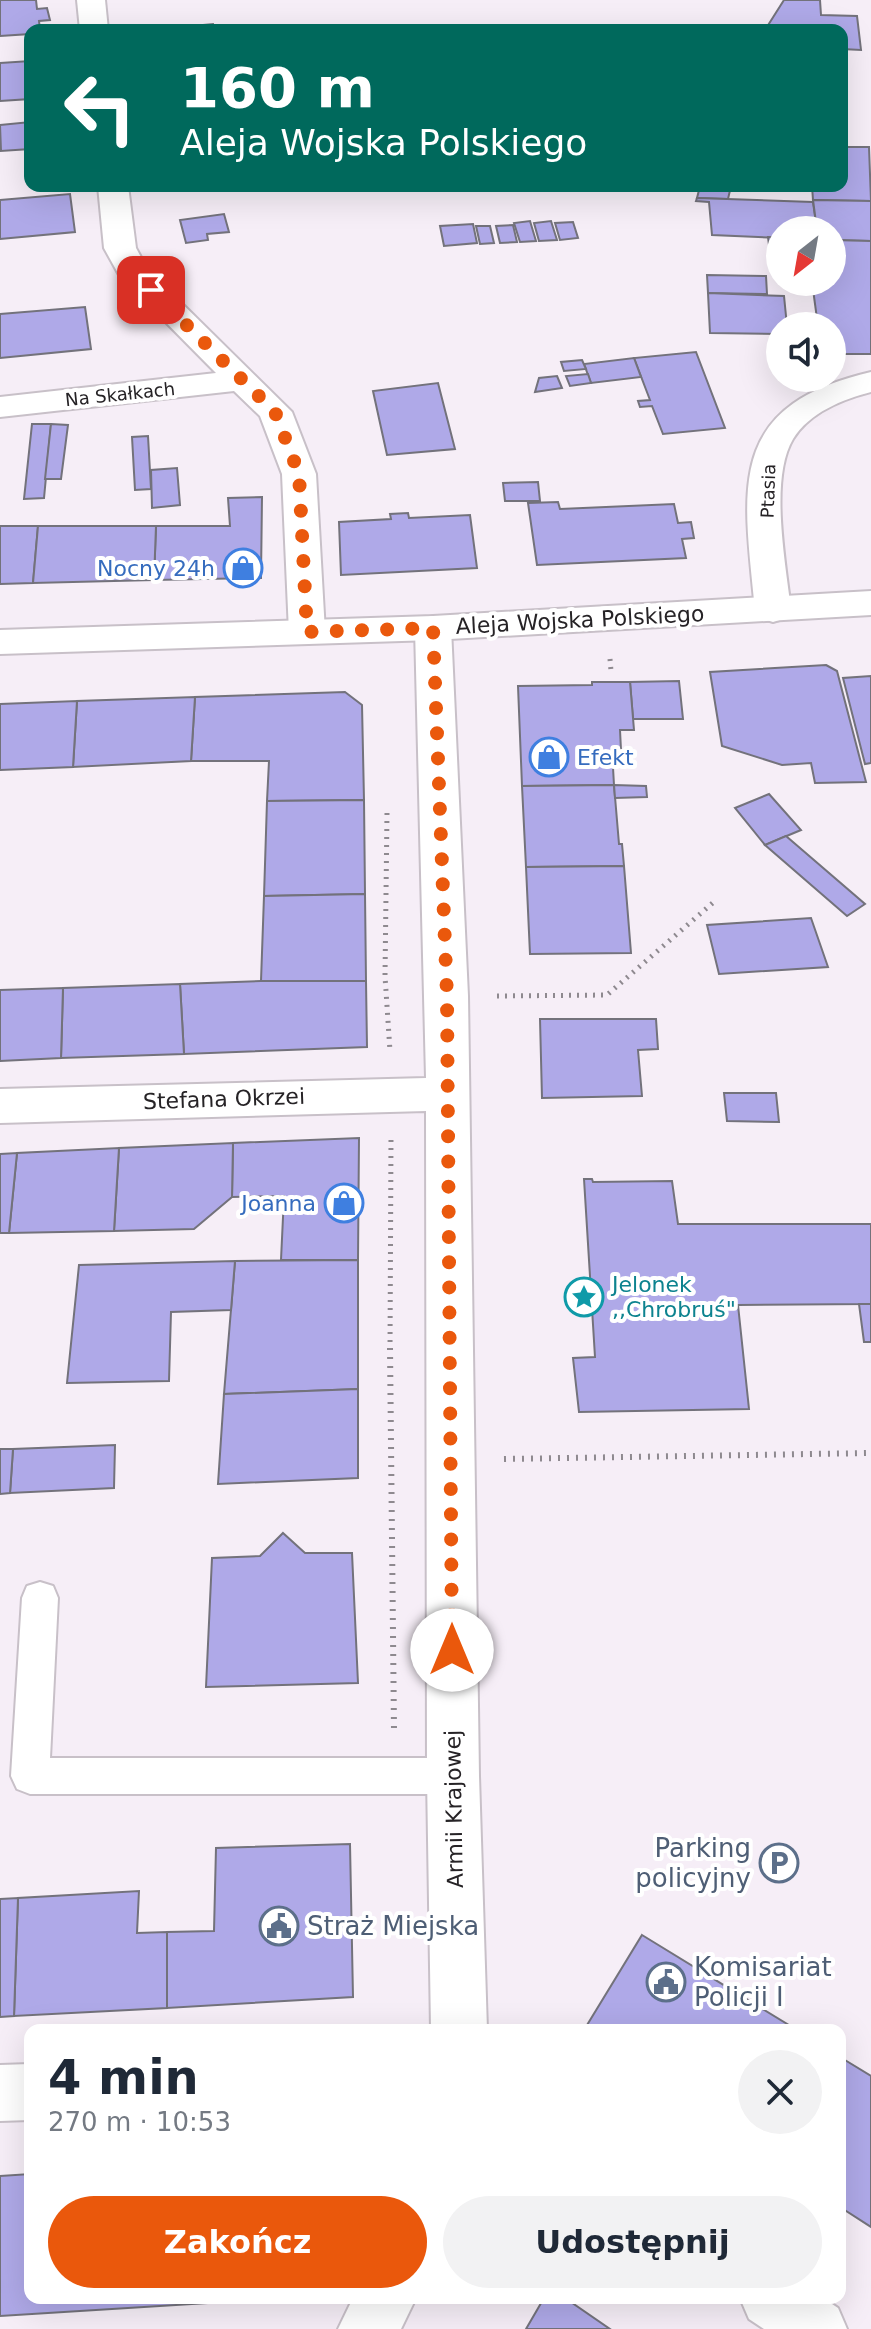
<!DOCTYPE html>
<html lang="pl">
<head>
<meta charset="utf-8">
<style>
  :root { --surface:#fff; --page:#f2f2f3; --text:#1f2937; --muted:#747a83; --accent:#ea580c }
  body { margin:0; font-family:"DejaVu Sans",sans-serif; background:var(--page); color:var(--text); height:100vh; display:flex; flex-direction:column; font-size:30px; white-space:nowrap }
  * { box-sizing:border-box; margin:0 }
  p { font-size:26px; color:var(--muted) }
  .icon { flex:none; width:44px; height:44px; fill:none; stroke:currentColor; stroke-width:2; stroke-linecap:round; stroke-linejoin:round }
  .map { position:relative; flex:1; overflow:hidden }
  .details { position:absolute; left:24px; top:2024px; width:822px; height:280px; display:flex; flex-direction:column; background:var(--surface); border-radius:16px; box-shadow:0 8px 32px #0002 }
  .details>* { flex:none }
  .banner { position:absolute; left:24px; top:24px; width:824px; height:168px; border-radius:16px; box-shadow:0 8px 32px #0002; background:#00695c; color:#fff; overflow:hidden }
  .needle { width:52px; rotate:211deg }
  .controls { position:absolute; left:766px; top:216px; display:grid; gap:16px }
  .controls a { display:grid; place-items:center; width:80px; height:80px; border-radius:50%; background:var(--surface); box-shadow:0 8px 32px #0002; font-size:40px }
  .pin { position:absolute; display:grid; place-items:center; width:68px; height:68px; color:#fff; margin:-34px; border-radius:16px; box-shadow:0 4px 12px #0006 }
  .me { position:absolute; width:88px; margin:-44px; rotate:0deg; stroke-linejoin:round; filter:drop-shadow(0 0 6px #0008) }
  .turn { display:flex; align-items:center; gap:28px; height:168px; padding:0 24px; font-size:36px }
  .turn .icon { width:104px; height:104px; stroke-width:2.5 }
  .turn b { display:block; font-size:56px; line-height:68px }
  .round { display:grid; place-items:center; flex:none; width:84px; height:84px; border-radius:42px; background:var(--page) }
  .summary { display:flex; align-items:center; justify-content:space-between; height:136px; padding:0 24px }
  h1 { font-size:48px; font-weight:700; line-height:60px }
  .cta { display:flex; gap:16px; margin-top:auto; padding:16px 24px }
  .cta a { flex:1; height:92px; border-radius:48px; background:var(--accent); color:#fff; font-size:32px; font-weight:700; line-height:92px; text-align:center }
  .cta a+a { background:var(--page); color:var(--text) }
  .map>svg:first-child { display:block }
  .building { fill:#afa9e8; stroke:#73727b; stroke-width:2 }
  .lines { fill:none; stroke-linecap:round; stroke-linejoin:round }
  .service-casing { stroke:#c8c0c8; stroke-width:4 }
  .minor-casing { stroke:#c8c0c8; stroke-width:4 }
  .tertiary-casing { stroke:#c8c0c8; stroke-width:4 }
  .path-far1 { stroke:#8e898f; stroke-width:5; stroke-dasharray:2 6; stroke-linecap:butt }
  .path { stroke:#8e898f; stroke-width:6; stroke-dasharray:2 7; stroke-linecap:butt }
  .service { fill:#fff; fill-rule:evenodd }
  .minor { fill:#fff; fill-rule:evenodd }
  .tertiary { fill:#fff; fill-rule:evenodd }
  .route { stroke:#ea580c; stroke-width:14; stroke-dasharray:0 25.2 }
  .labels { text-anchor:middle; dominant-baseline:central; stroke-width:8; stroke-linejoin:round; paint-order:stroke }
  .far-street-label { font-size:18px; fill:#262326; stroke:#fff }
  .shop-label { font-size:22px; fill:#366cbe; stroke:#fff; text-anchor:end }
  .street-label { font-size:22px; fill:#262326; stroke:#fff }
  .culture-label { font-size:22px; fill:#0d838f; stroke:#fff; text-anchor:start }
  .near-service-label { font-size:26px; fill:#4e5e75; stroke:#fff; text-anchor:start }
</style>
</head>
<body>
<div class="map">
<svg width="871" height="2329" viewBox="0 0 871 2329">
  <rect width="100%" height="100%" fill="#f6eef7"/>
  <g class="building">
    <path d="M0 0H36L37 9 47 8 50 20 39 21 40 30H30V34L0 36Z"/>
    <path d="M784 0H820L821 15 857 16 861 50 842 49V30H765Z"/>
    <path d="M213 24 214 30 159 29Z"/>
    <path d="M30 61V99L0 101V63Z"/>
    <path d="M30 122V149L1 151 0 125Z"/>
    <path d="M842 147H869L871 201 813 200 812 186H842Z"/>
    <path d="M700 186H731L728 199 697 198Z"/>
    <path d="M70 194 75 232 0 239V200Z"/>
    <path d="M697 198 813 202 817 230H780V238L712 235 709 202 696 201Z"/>
    <path d="M813 200 871 201V241L832 240V230H817Z"/>
    <path d="M224 214 229 232 207 234 208 240 186 243 180 220Z"/>
    <path d="M530 221 536 241 520 242 514 223Z"/>
    <path d="M551 221 557 240 539 241 534 223Z"/>
    <path d="M573 222 578 238 560 240 555 223Z"/>
    <path d="M473 224 477 243 444 246 440 226Z"/>
    <path d="M513 225 517 242 500 243 496 226Z"/>
    <path d="M476 226H490L494 243 480 244Z"/>
    <path d="M768 237 780 238V253H770Z"/>
    <path d="M832 240 871 241V354H832V326H818L812 282H832Z"/>
    <path d="M707 275 766 276 767 294 708 293Z"/>
    <path d="M708 293 784 296 787 326H780V334L710 333Z"/>
    <path d="M85 307 91 349 0 358V314Z"/>
    <path d="M696 352 725 428 663 434 652 406 640 407 638 401 650 400 634 358Z"/>
    <path d="M634 358 641 377 591 383 584 364Z"/>
    <path d="M582 360 586 369 564 371 561 362Z"/>
    <path d="M588 374 591 383 570 386 566 376Z"/>
    <path d="M557 376 562 388 535 392 539 378Z"/>
    <path d="M438 383 455 449 387 455 373 391Z"/>
    <path d="M32 424H51L44 498 24 499Z"/>
    <path d="M51 424 68 425 61 479H45Z"/>
    <path d="M148 436 151 489 135 490 132 437Z"/>
    <path d="M177 468 180 505 152 508 151 470Z"/>
    <path d="M538 482 540 501H505L503 483Z"/>
    <path d="M262 497 261 578 154 580 156 526H230L228 498Z"/>
    <path d="M558 502 560 509 674 504 678 523 691 522 694 538 682 539 686 558 537 565 528 503Z"/>
    <path d="M408 513 409 518 470 515 477 568 341 575 339 522 391 519 390 514Z"/>
    <path d="M0 526H38L33 583 0 584Z"/>
    <path d="M38 526H156L154 580 33 583Z"/>
    <path d="M826 665 837 671 866 782 815 783 811 763 782 765 722 746 710 672Z"/>
    <path d="M871 676V763L865 764 843 678Z"/>
    <path d="M679 681 683 719H633L630 682Z"/>
    <path d="M592 682H630L634 730H620L621 750H612L614 785 522 786 518 686 592 685Z"/>
    <path d="M345 692 362 705 364 800 267 801 269 761H191L195 697Z"/>
    <path d="M195 697 191 761 73 767 77 701Z"/>
    <path d="M77 701 73 767 0 770V704Z"/>
    <path d="M614 785 619 844H622L624 866 526 867 522 786Z"/>
    <path d="M614 785 646 786 647 797 615 798Z"/>
    <path d="M769 794 801 830 765 845 735 808Z"/>
    <path d="M364 800 365 894 264 896 267 801Z"/>
    <path d="M786 836 865 904 847 916 765 845Z"/>
    <path d="M624 866 631 953 530 954 526 867Z"/>
    <path d="M365 894 366 981H261L264 896Z"/>
    <path d="M811 918 828 967 719 974 707 925Z"/>
    <path d="M261 981H366L367 1047 184 1054 180 984Z"/>
    <path d="M180 984 184 1054 61 1058 63 988Z"/>
    <path d="M63 988 61 1058 0 1061V990Z"/>
    <path d="M540 1019H656L658 1049 638 1050 642 1096 542 1098Z"/>
    <path d="M724 1093H776L779 1122 727 1121Z"/>
    <path d="M359 1138 358 1260H281L284 1196 232 1197 233 1143Z"/>
    <path d="M233 1143 232 1197 194 1229 114 1231 119 1148Z"/>
    <path d="M119 1148 114 1231 9 1233 17 1153Z"/>
    <path d="M17 1153 9 1233H0V1154Z"/>
    <path d="M584 1179H592L593 1182 672 1181 678 1224H871V1304L738 1305 749 1409 579 1412 573 1358 595 1357Z"/>
    <path d="M358 1260V1389L224 1394 235 1261Z"/>
    <path d="M235 1261 231 1310 171 1312 169 1381 67 1383 79 1265Z"/>
    <path d="M859 1304H871V1342H864Z"/>
    <path d="M358 1389V1478L218 1484 224 1394Z"/>
    <path d="M115 1445 114 1488 10 1493 13 1449Z"/>
    <path d="M0 1449H13L10 1493 0 1494Z"/>
    <path d="M283 1533 305 1553H352L358 1683 206 1687 212 1558 260 1556Z"/>
    <path d="M350 1844 353 1997 167 2008V1932L214 1931 216 1848Z"/>
    <path d="M139 1891 137 1933 167 1932V2008L14 2016 18 1898Z"/>
    <path d="M18 1898 14 2016 0 2017V1899Z"/>
    <path d="M642 1935 797 2030H584Z"/>
    <path d="M840 2057 871 2076V2227L840 2207Z"/>
    <path d="M30 2174V2298H290L0 2316V2176Z"/>
    <path d="M544 2298H565L610 2329H526Z"/>
  </g>
  <g class="lines">
    <g class="service-casing">
      <path id="service" d="M40 1582 53 1586 58 1598 50 1758H453L466 1763 472 1776 466 1789 453 1794H30L17 1789 11 1776 22 1598 27 1586Z"/>
    </g>
    <g class="minor-casing">
      <g id="minor">
        <path d="M77 0H105L108 30H80Z"/>
        <path d="M98 186H128L136 248 148 270 292 412 316 474 325 632 320 641 307 644 294 641 289 632 282 474 260 416 234 391 0 417V397L216 373 119 275 104 248Z"/>
        <path d="M871 372V392C843 399 809 413 793 439 769 479 786 565 791 610L786 618 773 622 760 618 755 610C743 487 725 406 871 372Z"/>
        <path d="M433 616 446 619 451 628 468 996 479 1776 487 2030H431L427 1776 426 1111 0 1123V1089L426 1078 415 628 420 619Z"/>
        <path d="M30 2064V2120L0 2121V2065Z"/>
        <path d="M353 2298H416L401 2329H338Z"/>
        <path d="M740 2298H823L838 2308 847 2329H764L749 2319Z"/>
      </g>
    </g>
    <g class="tertiary-casing">
      <path id="tertiary" d="M871 591V615L433 640 0 654V630L433 616Z"/>
    </g>
    <g class="path-far1">
      <path d="M610 659 611 671"/>
      <path d="M387 813 385 976 390 1051"/>
      <path d="M497 996 607 995 716 900"/>
      <path d="M390 1350 391 1139"/>
    </g>
    <g class="path">
      <path d="M390 1348 394 1729"/>
      <path d="M504 1459 871 1453"/>
    </g>
    <use href="#service" class="service"/>
    <use href="#minor" class="minor"/>
    <use href="#tertiary" class="tertiary"/>
  </g>
  <g class="lines">
    <path class="route" d="M151 290 275 412 299 474 307 632 433 628 447 996 452 1650"/>
  </g>
  <defs>
    <g id="shop-ring" transform="scale(2)"><circle r="9.5" fill="#fff" stroke="#3f7fe0" stroke-width="1.5"/><path d="M-5-2.5h2.3a2.7 3.5 0 0 1 5.4 0H5L5.5 6h-11ZM-1.5-2.5h3a1.5 2.3 0 0 0-3 0Z" fill="#3f7fe0"/></g>
    <g id="sight-ring" transform="scale(2)"><circle r="9.5" fill="#fff" stroke="#0f9aa8" stroke-width="1.5"/><path d="M0-6L1.8-2.2L6-1.7L2.9 1.2L3.7 5.4L0 3.3L-3.7 5.4L-2.9 1.2L-6-1.7L-1.8-2.2Z" fill="#0f9aa8"/></g>
    <g id="parking-ring" transform="scale(2)"><circle r="9.5" fill="#fff" stroke="#5c6f8a" stroke-width="1.5"/><path d="M-3.5-5.5H1a3.5 3.5 0 0 1 0 7H-1V5.5H-3.5ZM-1-3.4V-.6H.8a1.4 1.4 0 0 0 0-2.8Z" fill="#5c6f8a"/></g>
    <g id="civic-ring" transform="scale(2)"><circle r="9.5" fill="#fff" stroke="#5c6f8a" stroke-width="1.5"/><path d="M-.6-6.5H3V-4.5H.6V-3L4-1V1h2V6H-6V1h2V-1L-.6-3ZM-1.2 2.5V6h2.4V2.5Z" fill="#5c6f8a"/></g>
  </defs>
  <g fill-rule="evenodd">
    <use href="#shop-ring" x="243" y="568"/>
    <use href="#shop-ring" x="549" y="757"/>
    <use href="#shop-ring" x="344" y="1203"/>
    <use href="#sight-ring" x="584" y="1297"/>
    <use href="#parking-ring" x="779" y="1863"/>
    <use href="#civic-ring" x="279" y="1926"/>
    <use href="#civic-ring" x="666" y="1982"/>
  </g>
  <g class="labels">
    <g class="far-street-label">
      <text transform="translate(120 394) rotate(-6)">Na Skałkach</text>
      <text transform="translate(768 491) rotate(-88)">Ptasia</text>
    </g>
    <g class="shop-label">
      <text x="215" y="568">Nocny 24h</text>
      <text x="577" y="757" text-anchor="start">Efekt</text>
      <text x="316" y="1203">Joanna</text>
    </g>
    <g class="street-label">
      <text transform="translate(580 620) rotate(-3)">Aleja Wojska Polskiego</text>
      <text transform="translate(224 1099) rotate(-2)">Stefana Okrzei</text>
      <text transform="translate(454 1809) rotate(-91)">Armii Krajowej</text>
    </g>
    <g class="culture-label">
      <text x="612" y="1284">Jelonek<tspan x="612" dy="25">,,Chrobruś"</tspan></text>
    </g>
    <g class="near-service-label">
      <text x="751" y="1848" text-anchor="end">Parking<tspan x="751" dy="30">policyjny</tspan></text>
      <text x="307" y="1926">Straż Miejska</text>
      <text x="694" y="1967">Komisariat<tspan x="694" dy="30">Policji I</tspan></text>
    </g>
  </g>
</svg>
<div class="controls">
<a><svg class="needle" viewBox="-14 -14 28 28"><path d="M0-13l5 13h-10z" fill="#e53935"/><path d="M0 13l5-13h-10z" fill="#747a83"/></svg></a>
<a><svg class="icon" aria-label="sound" viewBox="0 0 24 24"><path d="M4 9h4l5-4v14l-5-4H4zM17 9q2 3 0 6"/></svg></a>
</div>
<div class="pin" style="left:151px;top:290px;background:#d93025"><svg class="icon" aria-label="arrive" viewBox="0 0 24 24"><path d="M6 21V4h12l-3 4 3 4H6"/></svg></div>
<svg class="me" style="left:452px;top:1650px" viewBox="-20 -20 40 40"><circle r="19" fill="#fff"/><path d="M0-13L10 11 0 6-10 11z" fill="#ea580c"/></svg>
<div class="banner">
<div class="turn"><svg class="icon" aria-label="left" viewBox="0 0 24 24"><path d="M17 20v-9H6M10 6l-5 5 5 5"/></svg><div><b>160 m</b>Aleja Wojska Polskiego</div></div>
</div>
<section class="details">
<div class="summary"><div><h1>4 min</h1><p>270 m · 10:53</p></div><a class="round"><svg class="icon" aria-label="close" viewBox="0 0 24 24"><path d="M6 6l12 12M18 6L6 18"/></svg></a></div>
<div class="cta"><a>Zakończ</a><a>Udostępnij</a></div>
</section>
</div>
</body>
</html>
